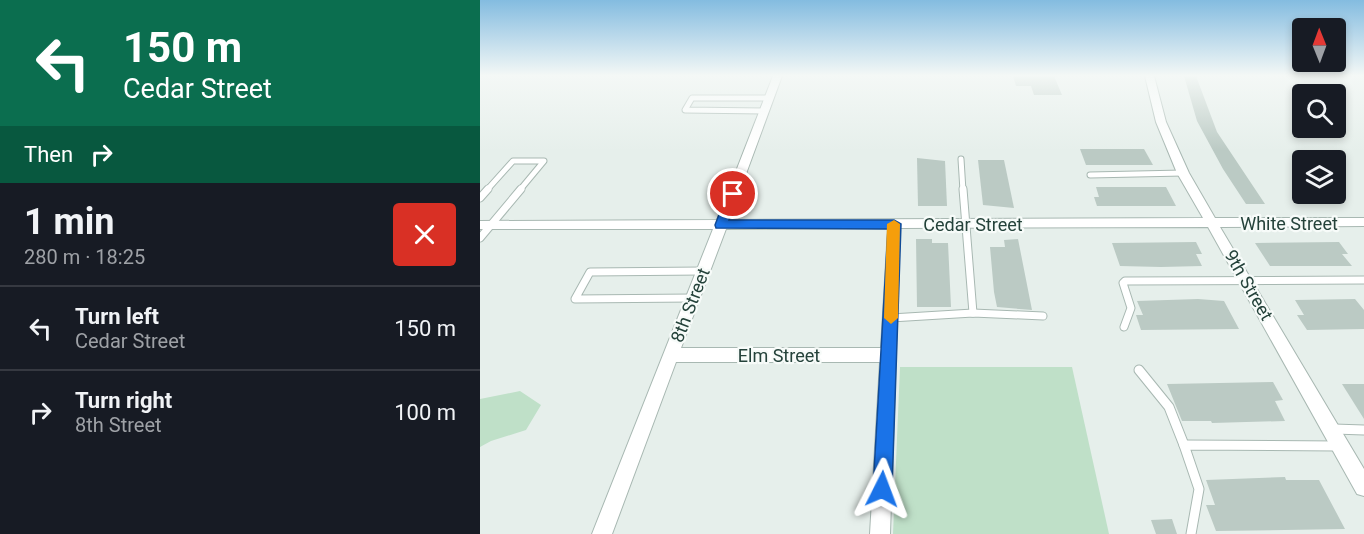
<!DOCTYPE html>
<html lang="en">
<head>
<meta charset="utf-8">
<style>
  :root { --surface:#171b24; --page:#242831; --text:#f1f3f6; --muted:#9ea1a6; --line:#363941 }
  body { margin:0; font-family:Roboto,sans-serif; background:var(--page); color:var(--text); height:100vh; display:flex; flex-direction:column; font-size:22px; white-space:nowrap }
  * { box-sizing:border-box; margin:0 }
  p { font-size:20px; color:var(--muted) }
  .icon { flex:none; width:33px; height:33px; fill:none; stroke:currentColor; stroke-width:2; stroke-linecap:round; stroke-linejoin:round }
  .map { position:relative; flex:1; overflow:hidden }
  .sheet { display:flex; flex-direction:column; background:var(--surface); width:480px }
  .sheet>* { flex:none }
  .guide { background:#0b6e4f; color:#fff; overflow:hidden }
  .needle { width:39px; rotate:359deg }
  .buttons { position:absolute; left:812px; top:18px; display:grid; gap:12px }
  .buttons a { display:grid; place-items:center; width:54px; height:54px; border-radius:6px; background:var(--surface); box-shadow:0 3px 9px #0003; font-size:30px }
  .pin { position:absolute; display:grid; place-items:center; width:51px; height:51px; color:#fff; margin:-26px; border:3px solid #fff; border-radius:50%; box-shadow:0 2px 6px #0007 }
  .me { position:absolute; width:66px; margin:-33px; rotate:3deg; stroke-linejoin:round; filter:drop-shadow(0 0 4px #0008) }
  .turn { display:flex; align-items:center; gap:21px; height:126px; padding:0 24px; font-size:27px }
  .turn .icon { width:78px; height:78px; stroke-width:2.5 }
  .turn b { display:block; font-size:42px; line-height:51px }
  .then { display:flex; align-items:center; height:57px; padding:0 24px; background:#0003; gap:12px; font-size:22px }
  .round { display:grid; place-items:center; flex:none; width:63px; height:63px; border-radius:6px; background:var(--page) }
  .headline { display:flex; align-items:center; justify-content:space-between; height:102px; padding:0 24px }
  h1 { font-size:36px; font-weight:700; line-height:45px }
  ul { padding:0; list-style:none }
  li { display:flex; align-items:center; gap:18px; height:84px; padding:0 24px; border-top:2px solid var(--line) }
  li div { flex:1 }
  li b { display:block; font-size:22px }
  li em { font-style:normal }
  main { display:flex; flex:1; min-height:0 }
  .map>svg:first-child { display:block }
  .green { fill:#bfe0c8 }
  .building { fill:#bbcac4 }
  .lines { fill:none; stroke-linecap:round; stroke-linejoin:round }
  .lane-far2-casing { stroke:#a8b8b2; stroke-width:7 }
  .lane-far1-casing { stroke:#a8b8b2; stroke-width:9 }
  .lane-casing { stroke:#a8b8b2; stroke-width:11 }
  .street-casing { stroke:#a8b8b2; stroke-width:2 }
  .lane-far2 { stroke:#fff; stroke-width:5 }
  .lane-far1 { stroke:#fff; stroke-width:7 }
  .lane { stroke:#fff; stroke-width:9 }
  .street { fill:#fff; fill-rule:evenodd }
  .route { fill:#1a73e8; stroke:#114b97; stroke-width:1.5 }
  .slow { fill:#f59e0b }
  .labels { text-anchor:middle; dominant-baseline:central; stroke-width:4.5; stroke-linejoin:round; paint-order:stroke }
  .street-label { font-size:18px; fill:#24423a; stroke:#f7fbf9 }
</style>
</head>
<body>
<main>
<section class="sheet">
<div class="guide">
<div class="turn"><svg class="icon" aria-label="left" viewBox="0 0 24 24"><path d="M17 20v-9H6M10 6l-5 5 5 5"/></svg><div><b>150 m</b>Cedar Street</div></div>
<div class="then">Then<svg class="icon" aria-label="right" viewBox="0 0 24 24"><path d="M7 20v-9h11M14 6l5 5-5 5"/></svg></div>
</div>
<div class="headline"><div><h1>1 min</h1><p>280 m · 18:25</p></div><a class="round" style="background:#d93025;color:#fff"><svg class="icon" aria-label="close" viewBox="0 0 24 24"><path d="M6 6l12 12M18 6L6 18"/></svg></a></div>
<ul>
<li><svg class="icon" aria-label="left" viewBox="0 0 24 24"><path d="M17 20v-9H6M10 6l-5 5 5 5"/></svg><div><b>Turn left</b><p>Cedar Street</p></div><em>150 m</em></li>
<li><svg class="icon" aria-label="right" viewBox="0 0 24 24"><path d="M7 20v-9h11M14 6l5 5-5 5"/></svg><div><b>Turn right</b><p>8th Street</p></div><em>100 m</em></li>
</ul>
</section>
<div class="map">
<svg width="884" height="534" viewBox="0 0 884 534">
  <rect width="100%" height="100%" fill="#e6efeb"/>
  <g class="green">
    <path d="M420 367H592L629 534H413Z"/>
    <path d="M40 391 61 405 46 430 11 441 0 447V399Z"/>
  </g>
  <g class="building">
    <path d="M533 76H574L582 95H554L551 86H536Z"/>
    <path d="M704 76H716L737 132 785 204H766L743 169 717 121Z"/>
    <path d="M600 149H664L673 165H606Z"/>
    <path d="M437 158 465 161 467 206H438Z"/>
    <path d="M498 160H524L534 208 503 205Z"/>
    <path d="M616 187H686L696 206H617L614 197H619Z"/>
    <path d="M436 239H452V243H468L471 307H437Z"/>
    <path d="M538 239 552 310 517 307 514 292 510 247H525L524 240Z"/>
    <path d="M716 242 722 254H716L722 266 681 267 640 266 632 243Z"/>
    <path d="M859 242 868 254H862L872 266H790L775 243Z"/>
    <path d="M718 299 744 301 759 329 661 330 656 315H663L657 301Z"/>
    <path d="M875 299 884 310V329L827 330 817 315H824L815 300Z"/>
    <path d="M793 382 803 400 795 401 805 421 732 423 731 421H702L687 384Z"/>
    <path d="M862 384H884V419Z"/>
    <path d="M805 477 806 480H839L865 529 736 531 726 505H735L726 480Z"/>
    <path d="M692 519 697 534H676L671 520Z"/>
  </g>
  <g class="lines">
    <g class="lane-far2-casing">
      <g id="lane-far2">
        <path d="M285 111 205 110 212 98H289"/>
        <path d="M481 159 483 191"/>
        <path d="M610 175 703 173"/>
        <path d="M6 191 33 161H64L39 191"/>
      </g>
    </g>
    <g class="lane-far1-casing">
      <g id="lane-far1">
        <path d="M483 189 493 313"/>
        <path d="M0 198 8 189"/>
        <path d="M0 238 41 189"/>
        <path d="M213 298 95 299 110 272 223 271"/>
        <path d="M411 318 493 313 563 316"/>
        <path d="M644 327 651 308 643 283 645 281 884 280"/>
      </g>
    </g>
    <g class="lane-casing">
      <g id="lane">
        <path d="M659 370 689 407 704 445"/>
        <path d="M854 429 884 430"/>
        <path d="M711 534 719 489 704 445 858 446"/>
      </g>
    </g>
    <g class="street-casing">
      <path id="street" d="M293 76H302L249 220 723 218 697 173 676 122 665 76H674L686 122 709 173 735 218H884V226L740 227 884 469V496L877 494 728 227 420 228 410 534H390L400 362H196L132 534H112L233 229H0V221L237 220ZM408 228 401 348H201L246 229Z"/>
    </g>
    <use href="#lane-far2" class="lane-far2"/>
    <use href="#lane-far1" class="lane-far1"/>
    <use href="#lane" class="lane"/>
    <use href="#street" class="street"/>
  </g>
  <linearGradient id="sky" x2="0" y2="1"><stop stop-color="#84bce0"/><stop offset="0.5" stop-color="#f4f8f6"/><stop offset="1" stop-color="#f4f8f6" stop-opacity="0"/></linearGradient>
  <rect width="884" height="151" fill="url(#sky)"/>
  <path class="route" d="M253 190 259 194 249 220H414L421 224 412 489 409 496 402 499 395 496 393 489 408 229 236 228 235 225 247 194Z"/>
  <path class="slow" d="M414 220 420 224 418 318 411 324 404 318 407 224Z"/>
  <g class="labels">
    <g class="street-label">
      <text x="809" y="223">White Street</text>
      <text x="493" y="224">Cedar Street</text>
      <text transform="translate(769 285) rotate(60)">9th Street</text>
      <text transform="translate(210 305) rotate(-69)">8th Street</text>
      <text x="299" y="355">Elm Street</text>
    </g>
  </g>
</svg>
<div class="buttons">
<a><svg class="needle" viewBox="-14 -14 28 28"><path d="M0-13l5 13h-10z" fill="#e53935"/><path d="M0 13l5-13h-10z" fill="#9ea1a6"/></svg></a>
<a><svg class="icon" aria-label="search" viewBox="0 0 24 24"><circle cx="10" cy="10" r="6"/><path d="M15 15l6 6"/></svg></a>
<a><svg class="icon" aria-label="layers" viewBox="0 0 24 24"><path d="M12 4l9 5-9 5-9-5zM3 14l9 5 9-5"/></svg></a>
</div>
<div class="pin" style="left:253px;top:194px;background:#d93025"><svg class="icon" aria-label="arrive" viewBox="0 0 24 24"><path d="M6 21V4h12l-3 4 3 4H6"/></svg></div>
<svg class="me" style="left:402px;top:489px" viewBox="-20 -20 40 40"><path d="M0-17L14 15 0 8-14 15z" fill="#1a73e8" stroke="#fff" stroke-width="4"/></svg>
</div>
</main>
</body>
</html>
